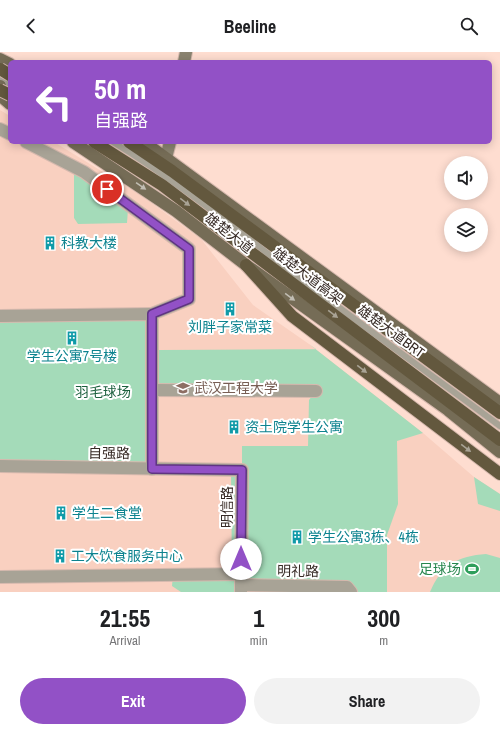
<!DOCTYPE html>
<html lang="en">
<head>
<meta charset="utf-8">
<style>
  :root { --surface:#fff; --page:#f2f2f2; --text:#202124; --muted:#757577; --accent:#9251c6 }
  body { margin:0; font-family:"Archivo Narrow","Noto Sans SC",sans-serif; background:var(--page); color:var(--text); height:100vh; display:flex; flex-direction:column; font-size:15px; white-space:nowrap }
  * { box-sizing:border-box; margin:0 }
  p { font-size:13px; color:var(--muted) }
  .icon { flex:none; width:22px; height:22px; fill:none; stroke:currentColor; stroke-width:2; stroke-linecap:round; stroke-linejoin:round }
  .map { position:relative; height:540px; overflow:hidden }
  .details { display:flex; flex-direction:column; background:var(--surface); flex:1 }
  .details>* { flex:none }
  .top-card { position:absolute; left:8px; top:8px; width:484px; height:84px; border-radius:6px; box-shadow:0 2px 10px #0003; background:#9251c6; color:#fff; overflow:hidden }
  .tools { position:absolute; left:444px; top:104px; display:grid; gap:8px }
  .tools a { display:grid; place-items:center; width:44px; height:44px; border-radius:50%; background:var(--surface); box-shadow:0 2px 10px #0003; font-size:20px }
  .pin { position:absolute; display:grid; place-items:center; width:34px; height:34px; color:#fff; margin:-17px; border:2px solid #fff; border-radius:50%; box-shadow:0 1px 4px #0007 }
  .me { position:absolute; width:44px; margin:-22px; rotate:0deg; stroke-linejoin:round; filter:drop-shadow(0 0 3px #0008) }
  .turn { display:flex; align-items:center; gap:14px; height:84px; padding:0 20px; font-size:18px }
  .turn .icon { width:52px; height:52px; stroke-width:2.5 }
  .turn b { display:block; font-size:28px; line-height:34px }
  .eta { display:flex; justify-content:space-evenly; align-items:center; height:68px; text-align:center }
  .eta b { font-size:24px; font-weight:800; line-height:28px }
  .button { display:flex; gap:8px; margin-top:auto; padding:8px 20px }
  .button a { flex:1; height:46px; border-radius:24px; background:var(--accent); color:#fff; font-size:16px; font-weight:800; line-height:46px; text-align:center }
  .button a+a { background:var(--page); color:var(--text) }
  header { display:flex; justify-content:space-between; align-items:center; height:52px; padding:0 20px; background:var(--surface); font-size:18px; font-weight:800 }
  .map>svg:first-child { display:block }
  .built { fill:#f9d0c0 }
  .green { fill:#a4dbb9 }
  .lines { fill:none; stroke-linecap:round; stroke-linejoin:round }
  .lane-casing { stroke:#d6b9ae; stroke-width:8 }
  .street-casing { stroke:#d6b9ae; stroke-width:14 }
  .secondary-casing { stroke:#d6b9ae; stroke-width:14 }
  .primary-casing { stroke:#d6b9ae; stroke-width:14 }
  .highway-casing { stroke:#d6b9ae; stroke-width:14 }
  .lane { stroke:#a8a396; stroke-width:6 }
  .street { stroke:#a8a396; stroke-width:12 }
  .secondary { stroke:#8a8370; stroke-width:12 }
  .primary { stroke:#756c56; stroke-width:12 }
  .highway { stroke:#63583e; stroke-width:12 }
  .highway-bridge-casing { stroke:#d6b9ae; stroke-width:14; stroke-linecap:butt }
  .highway-bridge { stroke:#63583e; stroke-width:12 }
  .oneway { fill:#c1bdb3 }
  .oneway2 { fill:#a9a395 }
  .route-casing { stroke:#5f3581; stroke-width:10 }
  .route { stroke:#9251c6; stroke-width:7 }
  .labels { text-anchor:middle; dominant-baseline:central; stroke-width:4; stroke-linejoin:round; paint-order:stroke }
  .street-label { font-size:14px; fill:#362a25; stroke:#fff }
  .culture-label { font-size:14px; fill:#0d838f; stroke:#fff; text-anchor:start }
  .education-label { font-size:14px; fill:#785e54; stroke:#fff; text-anchor:start }
  .park-label { font-size:14px; fill:#1c603e; stroke:#fff }
  .leisure-label { font-size:14px; fill:#27864d; stroke:#fff; text-anchor:end }
</style>
</head>
<body>
<header><svg class="icon" aria-label="back" viewBox="0 0 24 24"><path d="M15 5l-7 7 7 7"/></svg>Beeline<svg class="icon" aria-label="search" viewBox="0 0 24 24"><circle cx="10" cy="10" r="6"/><path d="M15 15l6 6"/></svg></header>
<div class="map">
<svg width="500" height="540" viewBox="0 0 500 540">
  <rect width="100%" height="100%" fill="#feddd0"/>
  <path class="built" d="M0 58 10 64V90H54L139 142 201 187 253 253 309 292 423 381 474 425 500 442V540H0Z"/>
  <g class="green">
    <path d="M74 120 128 157 127 171 78 172 74 166Z"/>
    <path d="M152 262V417L0 414V264Z"/>
    <path d="M309 292 423 381 397 389 398 452 387 483V540H181L172 534 173 523 232 522 231 418H242V394H308L309 348 316 339 317 332H159V298L316 297Z"/>
    <path d="M474 425 500 442V459L478 452Z"/>
    <path d="M486 502 500 506V540H430C441 513 458 504 486 502Z"/>
  </g>
  <g class="lines">
    <g class="lane-casing">
      <g id="lane">
        <path d="M0 27 10 32"/>
        <path d="M113 90C178 130 237 178 297 224 364 275 433 324 500 374"/>
      </g>
    </g>
    <g class="street-casing">
      <g id="street">
        <path d="M0 77 10 82"/>
        <path d="M26 90 84 120 189 197V247L152 262"/>
        <path d="M0 264 152 262V417"/>
        <path d="M152 338 316 339"/>
        <path d="M0 414 242 418 241 540"/>
        <path d="M0 525 241 522"/>
        <path d="M241 533 347 535 351 540"/>
      </g>
    </g>
    <g class="secondary-casing">
      <g id="secondary">
        <path d="M184 10 186 0"/>
        <path d="M166 106 170 90"/>
      </g>
    </g>
    <g class="primary-casing">
      <g id="primary">
        <path d="M0 7 10 12"/>
        <path d="M0 34 3 46 10 52"/>
        <path d="M73 90 176 159 246 213 448 358 500 400"/>
        <path d="M144 90 500 351"/>
      </g>
    </g>
    <g class="highway-casing">
      <g id="highway">
        <path d="M94 90 162 133 500 388"/>
        <path d="M129 90 172 119 500 361"/>
        <path d="M246 213 292 264 500 422"/>
      </g>
    </g>
    <use href="#lane" class="lane"/>
    <use href="#street" class="street"/>
    <use href="#secondary" class="secondary"/>
    <use href="#primary" class="primary"/>
    <use href="#highway" class="highway"/>
    <g class="highway-bridge-casing">
      <g id="highway-bridge">
        <path d="M0 17 10 23"/>
        <path d="M0 38 10 43"/>
      </g>
    </g>
    <use href="#highway-bridge" class="highway-bridge"/>
  </g>
  <defs><path id="oneway-solid" d="M-6-.8H1V-3.2L6.5 0L1 3.2V.8H-6Z"/></defs>
  <g class="oneway">
    <use href="#oneway-solid" transform="translate(141 134) rotate(35)"/>
    <use href="#oneway-solid" transform="translate(290 245) rotate(36)"/>
  </g>
  <g class="oneway2">
    <use href="#oneway-solid" transform="translate(185 150) rotate(37)"/>
    <use href="#oneway-solid" transform="translate(333 262) rotate(37)"/>
    <use href="#oneway-solid" transform="translate(362 317) rotate(37)"/>
    <use href="#oneway-solid" transform="translate(466 396) rotate(37)"/>
  </g>
  <g class="lines">
    <g class="route-casing">
      <path id="route" d="M107 137 189 197V247L152 262V417L242 418 241 507"/>
    </g>
    <use href="#route" class="route"/>
  </g>
  <defs>
    <g id="building-bare" transform="scale(1.08)"><path d="M-4-6H4V6H1V3H-1V6H-4ZM-2.5-4.3h1.7v1.8h-1.7ZM.8-4.3h1.7v1.8H.8ZM-2.5-1h1.7V.8h-1.7ZM.8-1h1.7V.8H.8Z" fill="#0f9aa8" stroke="#fff" stroke-width="2.5" paint-order="stroke"/></g>
    <g id="university-bare" transform="scale(1.08)"><path d="M0-5L7-2L0 1L-7-2ZM-4 1L0 2.5L4 1V4Q0 6-4 4Z" fill="#8d6e63" stroke="#fff" stroke-width="2.5" paint-order="stroke"/></g>
    <g id="stadium-bare" transform="scale(1.08)"><path d="M0-5a6.5 5 0 1 0 0 10a6.5 5 0 1 0 0-10ZM-3.5-1.8h7v3.6h-7Z" fill="#2e9e5b" stroke="#fff" stroke-width="2.5" paint-order="stroke"/></g>
  </defs>
  <g fill-rule="evenodd">
    <use href="#building-bare" x="50" y="191"/>
    <use href="#building-bare" x="230" y="257"/>
    <use href="#building-bare" x="72" y="286"/>
    <use href="#university-bare" x="183" y="336"/>
    <use href="#building-bare" x="234" y="375"/>
    <use href="#building-bare" x="61" y="461"/>
    <use href="#building-bare" x="297" y="485"/>
    <use href="#building-bare" x="60" y="504"/>
    <use href="#stadium-bare" x="472" y="517"/>
  </g>
  <g class="labels">
    <g class="street-label">
      <text transform="translate(229 181) rotate(38)">雄楚大道</text>
      <text transform="translate(308 224) rotate(37)">雄楚大道高架</text>
      <text transform="translate(391 279) rotate(36)">雄楚大道BRT</text>
      <text transform="translate(109 401) rotate(1)">自强路</text>
      <text transform="translate(227 455) rotate(-90)">明信路</text>
      <text transform="translate(298 519) rotate(1)">明礼路</text>
    </g>
    <g class="culture-label">
      <text x="61" y="191">科教大楼</text>
      <text x="230" y="275" text-anchor="middle">刘胖子家常菜</text>
      <text x="72" y="304" text-anchor="middle">学生公寓7号楼</text>
      <text x="245" y="375">资土院学生公寓</text>
      <text x="72" y="461">学生二食堂</text>
      <text x="308" y="485">学生公寓3栋、4栋</text>
      <text x="71" y="504">工大饮食服务中心</text>
    </g>
    <g class="education-label">
      <text x="194" y="336">武汉工程大学</text>
    </g>
    <g class="park-label">
      <text x="103" y="340">羽毛球场</text>
    </g>
    <g class="leisure-label">
      <text x="461" y="517">足球场</text>
    </g>
  </g>
</svg>
<div class="tools">
<a><svg class="icon" aria-label="sound" viewBox="0 0 24 24"><path d="M4 9h4l5-4v14l-5-4H4zM17 9q2 3 0 6"/></svg></a>
<a><svg class="icon" aria-label="layers" viewBox="0 0 24 24"><path d="M12 4l9 5-9 5-9-5zM3 14l9 5 9-5"/></svg></a>
</div>
<div class="pin" style="left:107px;top:137px;background:#d93025"><svg class="icon" aria-label="arrive" viewBox="0 0 24 24"><path d="M6 21V4h12l-3 4 3 4H6"/></svg></div>
<svg class="me" style="left:241px;top:507px" viewBox="-20 -20 40 40"><circle r="19" fill="#fff"/><path d="M0-13L10 11 0 6-10 11z" fill="#9251c6"/></svg>
<div class="top-card">
<div class="turn"><svg class="icon" aria-label="left" viewBox="0 0 24 24"><path d="M17 20v-9H6M10 6l-5 5 5 5"/></svg><div><b>50 m</b>自强路</div></div>
</div>
</div>
<section class="details">
<div class="eta">
<div><b>21:55</b><p>Arrival</p></div>
<div><b>1</b><p>min</p></div>
<div><b>300</b><p>m</p></div>
</div>
<div class="button"><a>Exit</a><a>Share</a></div>
</section>
</body>
</html>
